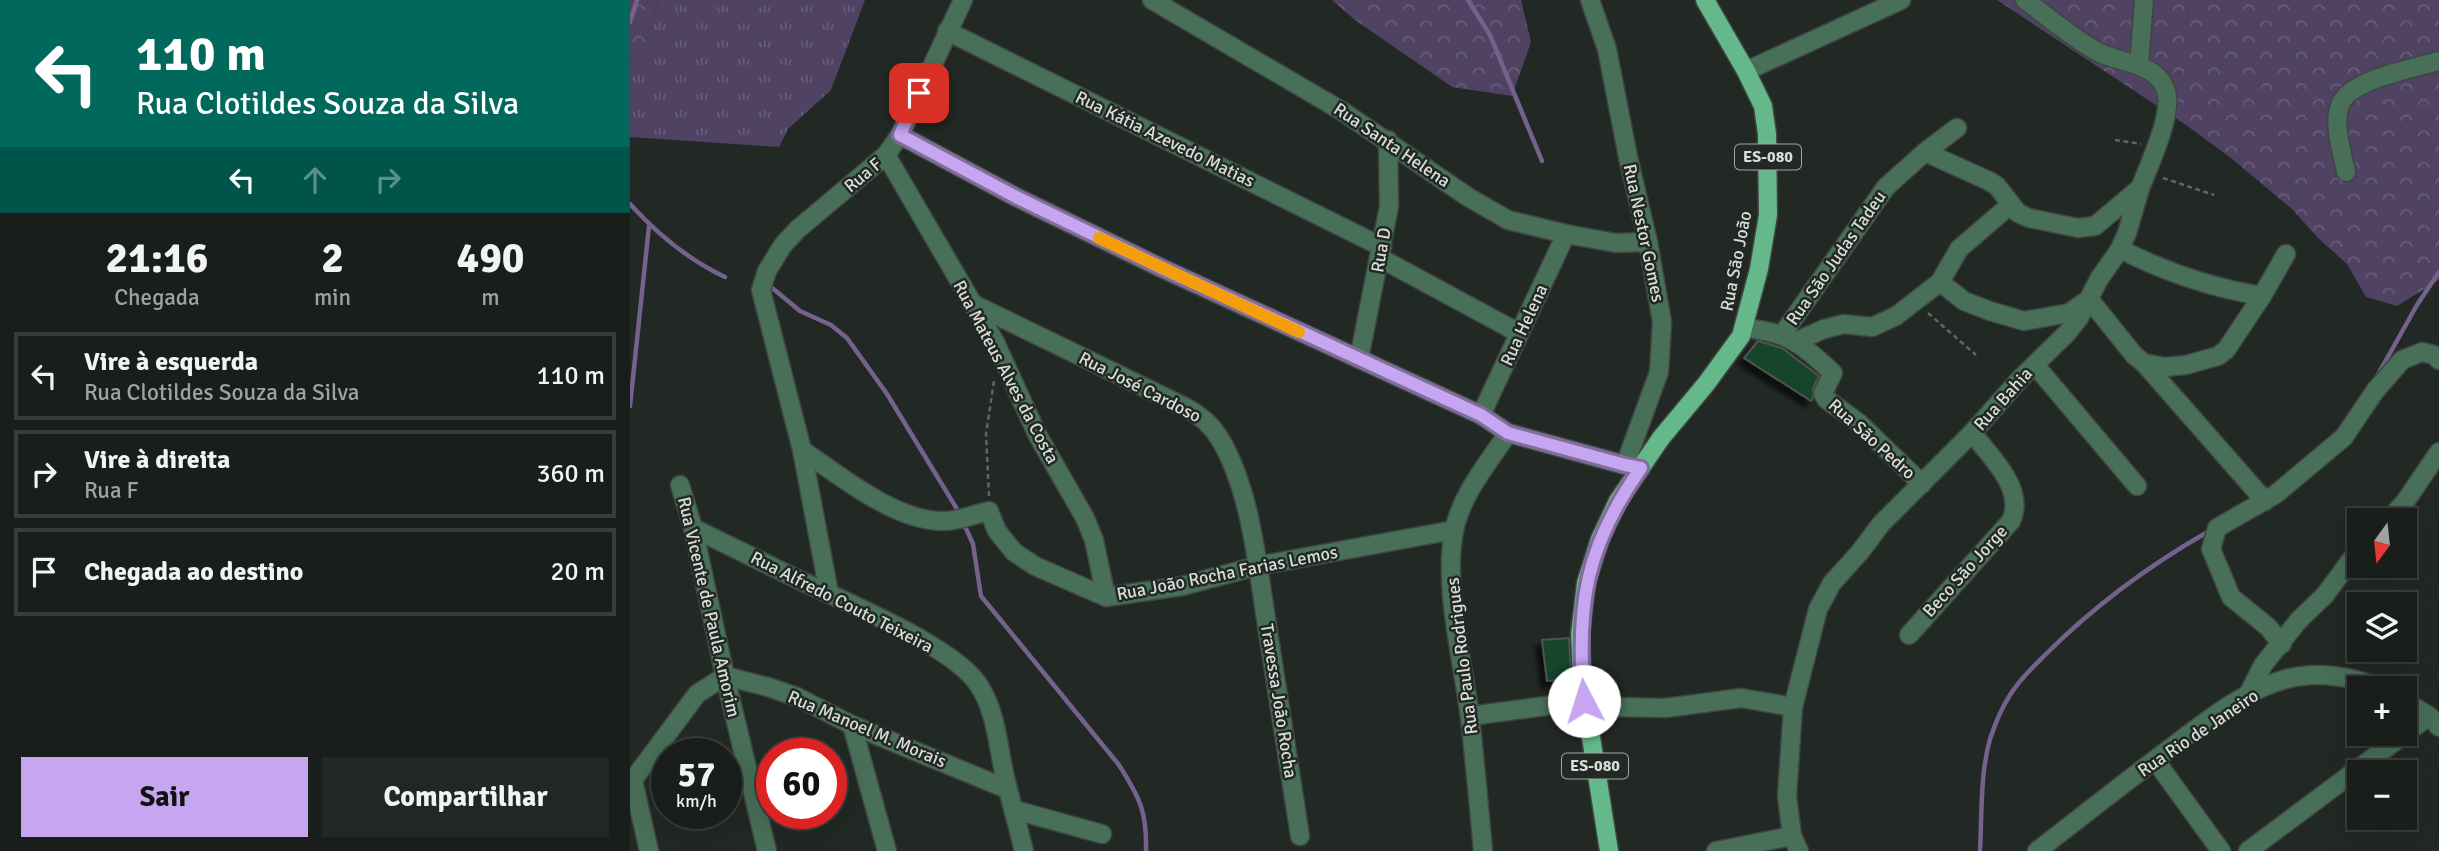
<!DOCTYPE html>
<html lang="pt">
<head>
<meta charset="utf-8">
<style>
  :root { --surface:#1a1e1b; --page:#232724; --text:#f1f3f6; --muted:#9fa2a3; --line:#383c3a; --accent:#c6a6f0 }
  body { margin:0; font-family:Signika,sans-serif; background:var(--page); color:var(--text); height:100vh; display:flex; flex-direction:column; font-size:26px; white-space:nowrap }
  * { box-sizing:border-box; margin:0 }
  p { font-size:23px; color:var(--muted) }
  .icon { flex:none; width:38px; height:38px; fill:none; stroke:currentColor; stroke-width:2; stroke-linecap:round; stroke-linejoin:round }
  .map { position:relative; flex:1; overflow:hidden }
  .panel { display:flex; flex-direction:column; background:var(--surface); width:630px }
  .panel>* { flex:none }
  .banner { background:#00695c; color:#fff; overflow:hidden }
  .needle { width:46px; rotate:195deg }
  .fabs { position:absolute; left:1717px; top:508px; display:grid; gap:14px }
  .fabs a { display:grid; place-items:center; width:70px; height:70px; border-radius:0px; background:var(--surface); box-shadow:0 7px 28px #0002,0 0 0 2px var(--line); font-size:35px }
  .speed { position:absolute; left:21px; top:738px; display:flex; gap:14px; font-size:35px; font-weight:700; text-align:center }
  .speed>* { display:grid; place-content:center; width:91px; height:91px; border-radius:50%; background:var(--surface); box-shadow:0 7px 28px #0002,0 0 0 2px var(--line); line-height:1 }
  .speed small { font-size:18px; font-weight:400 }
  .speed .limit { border:10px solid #d22; background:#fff; color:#111 }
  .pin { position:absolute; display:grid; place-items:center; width:60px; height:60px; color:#fff; margin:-30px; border-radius:14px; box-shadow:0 4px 10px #0006 }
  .me { position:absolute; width:77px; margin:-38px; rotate:355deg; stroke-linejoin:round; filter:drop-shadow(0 0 5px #0008) }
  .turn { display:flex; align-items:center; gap:24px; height:147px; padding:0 21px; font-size:32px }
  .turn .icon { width:91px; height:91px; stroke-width:2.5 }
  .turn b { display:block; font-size:49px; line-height:60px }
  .lanes { display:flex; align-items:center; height:66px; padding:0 21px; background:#0003; justify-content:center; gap:35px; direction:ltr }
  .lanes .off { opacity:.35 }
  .eta { display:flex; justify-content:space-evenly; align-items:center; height:119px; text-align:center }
  .eta b { font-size:42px; font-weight:700; line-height:49px }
  .primary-button { display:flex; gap:14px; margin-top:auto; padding:14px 21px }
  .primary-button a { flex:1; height:80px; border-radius:0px; background:var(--accent); color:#111; font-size:28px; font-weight:700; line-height:80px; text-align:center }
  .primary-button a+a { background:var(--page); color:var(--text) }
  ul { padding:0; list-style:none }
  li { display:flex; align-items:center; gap:21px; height:88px; margin:0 14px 10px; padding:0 7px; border:4px solid var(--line); border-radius:0px }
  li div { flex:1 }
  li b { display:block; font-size:26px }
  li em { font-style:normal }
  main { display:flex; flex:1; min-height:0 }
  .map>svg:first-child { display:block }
  .grass { fill:url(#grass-tufts) }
  .forest { fill:url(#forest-crowns) }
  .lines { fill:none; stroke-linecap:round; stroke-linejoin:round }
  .stream { stroke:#74628c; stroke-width:4.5 }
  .building { fill:#14452c; stroke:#4d544f; stroke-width:2; filter:url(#shadow) }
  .minor-casing { stroke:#3f4541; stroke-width:21 }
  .major-casing { stroke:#3f4541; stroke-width:21 }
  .path { stroke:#606662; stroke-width:2.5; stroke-dasharray:5 3.5; stroke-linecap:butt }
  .minor { stroke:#486f58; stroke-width:18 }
  .major { stroke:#64b889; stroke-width:18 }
  .route-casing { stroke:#816c9c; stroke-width:18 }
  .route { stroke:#c6a6f0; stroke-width:12 }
  .slow { stroke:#f59e0b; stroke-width:12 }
  .labels { text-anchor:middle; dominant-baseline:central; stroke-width:5; stroke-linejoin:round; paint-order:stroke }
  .shield { fill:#222824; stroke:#a1a7a3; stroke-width:2 }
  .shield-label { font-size:16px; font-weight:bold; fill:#d8ddda }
  .street-label { font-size:18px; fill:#d8ddda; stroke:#222824 }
</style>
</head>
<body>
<main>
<section class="panel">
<div class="banner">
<div class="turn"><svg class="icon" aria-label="left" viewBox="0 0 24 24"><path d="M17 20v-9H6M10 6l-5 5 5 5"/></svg><div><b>110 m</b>Rua Clotildes Souza da Silva</div></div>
<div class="lanes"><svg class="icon" aria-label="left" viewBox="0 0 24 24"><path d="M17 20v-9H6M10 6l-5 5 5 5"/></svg><svg class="icon off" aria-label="ahead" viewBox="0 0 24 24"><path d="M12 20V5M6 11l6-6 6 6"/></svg><svg class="icon off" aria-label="right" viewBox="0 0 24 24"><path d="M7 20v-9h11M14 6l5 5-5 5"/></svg></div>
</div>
<div class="eta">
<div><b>21:16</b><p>Chegada</p></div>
<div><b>2</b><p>min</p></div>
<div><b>490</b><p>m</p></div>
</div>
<ul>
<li><svg class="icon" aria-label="left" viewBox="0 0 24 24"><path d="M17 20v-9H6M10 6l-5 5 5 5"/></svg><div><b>Vire à esquerda</b><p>Rua Clotildes Souza da Silva</p></div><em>110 m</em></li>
<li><svg class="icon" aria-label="right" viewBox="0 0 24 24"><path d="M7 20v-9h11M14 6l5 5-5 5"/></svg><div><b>Vire à direita</b><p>Rua F</p></div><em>360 m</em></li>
<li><svg class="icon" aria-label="arrive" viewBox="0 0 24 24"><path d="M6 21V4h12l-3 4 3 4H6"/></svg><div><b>Chegada ao destino</b></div><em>20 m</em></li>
</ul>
<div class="primary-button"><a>Sair</a><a>Compartilhar</a></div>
</section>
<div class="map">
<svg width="1809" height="851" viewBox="0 0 1809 851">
  <defs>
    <pattern id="grass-tufts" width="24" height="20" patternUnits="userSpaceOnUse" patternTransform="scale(1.75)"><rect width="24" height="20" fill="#504262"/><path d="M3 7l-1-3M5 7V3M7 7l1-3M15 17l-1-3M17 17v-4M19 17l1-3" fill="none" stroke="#685d78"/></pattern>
    <pattern id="forest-crowns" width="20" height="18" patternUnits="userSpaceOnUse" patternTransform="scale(1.75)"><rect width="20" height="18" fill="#504262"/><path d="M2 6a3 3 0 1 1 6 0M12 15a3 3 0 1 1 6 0" fill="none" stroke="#685d78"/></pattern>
    <filter id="shadow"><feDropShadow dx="-6" dy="6" stdDeviation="2" flood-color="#0009"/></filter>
  </defs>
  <rect width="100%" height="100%" fill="#222824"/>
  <path class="grass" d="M29 0H235L201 90 158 129 149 147 0 137V65L16 42Z"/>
  <g class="forest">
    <path d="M0 0H29L16 42 0 65Z"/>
    <path d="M702 0H891L901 42 882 96 822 87 725 20Z"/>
    <path d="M1367 0H1809V280L1767 306 1736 297 1717 264 1688 238 1662 209 1601 158 1556 125Z"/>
  </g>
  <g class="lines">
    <g class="stream">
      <path d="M838 0 860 35 912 161"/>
      <path d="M0 22 7 0"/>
      <path d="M0 204C28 235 57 259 95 277"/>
      <path d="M141 287 170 311 201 325 217 338 257 394 330 514"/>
      <path d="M1746 378 1787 305 1809 272"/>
      <path d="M0 406 19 226"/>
      <path d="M333 522 343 544 351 596 489 765C510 798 517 812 516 851"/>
      <path d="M1350 851C1352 814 1350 775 1360 739 1365 724 1371 709 1380 695 1389 680 1402 668 1415 655 1464 606 1521 564 1581 530"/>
    </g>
  </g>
  <g class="building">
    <path d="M1128 341 1152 348 1189 376 1183 388V398L1181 401 1114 358Z"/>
    <path d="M939 638 941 679 917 681 912 640Z"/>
  </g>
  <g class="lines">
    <g class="minor-casing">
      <g id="minor">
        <path d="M522 0 712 111 838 197 878 220 936 234 986 243 1018 242"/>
        <path d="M960 0 977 49 998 157 1018 242 1032 322 1029 372 995 465"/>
        <path d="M317 31 752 247"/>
        <path d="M1509 66 1514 0"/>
        <path d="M1116 71 1271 0"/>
        <path d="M270 135 386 197 529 267 851 415 878 433 995 465 1011 468"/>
        <path d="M1295 152 1359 181 1367 186 1388 213 1399 218 1448 228 1465 226 1510 188"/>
        <path d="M256 155 365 342 408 436 455 518 464 540 476 597"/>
        <path d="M1716 172C1712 152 1702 123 1711 103 1722 79 1785 68 1809 61"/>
        <path d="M1490 249C1535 272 1582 288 1632 296"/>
        <path d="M750 258 889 333"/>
        <path d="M1310 282 1334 301 1360 311 1394 321 1439 313 1459 299 1504 355 1514 363 1535 367 1556 365 1588 356 1596 350 1632 296 1656 254"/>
        <path d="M341 303 555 407C570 415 581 424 590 439 620 489 627 562 636 619 647 691 659 764 670 836"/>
        <path d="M1114 327C1127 330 1141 331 1153 336 1171 343 1189 360 1203 373L1193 393 1196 399 1229 423 1292 484"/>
        <path d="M1152 335 1256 187 1295 152 1327 128"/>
        <path d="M1165 342 1194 329 1214 324 1242 327 1266 316 1310 282 1329 249 1380 205"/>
        <path d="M729 359 759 206 758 140"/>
        <path d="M1514 363 1635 501"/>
        <path d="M1405 365 1507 486"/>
        <path d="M851 415 936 234"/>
        <path d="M172 450C209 475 265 521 312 521 327 522 344 514 359 511L367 531 384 552 405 566 476 597 552 586 627 566 824 530"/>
        <path d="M50 485 63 528 95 676 137 851"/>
        <path d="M1758 520 1775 502 1809 452"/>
        <path d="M63 528C96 544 130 561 163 577 208 599 326 646 350 687 369 718 368 755 378 789 383 810 389 830 394 851"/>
        <path d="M199 593 172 450 131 290 137 271 153 245 168 229 256 155 270 135 333 0"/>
        <path d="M1279 635 1381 521C1396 489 1360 456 1342 433"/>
        <path d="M1652 644 1638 627 1601 597 1581 549 1587 528 1646 494 1714 437 1745 391 1772 360 1792 352 1804 355 1809 360"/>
        <path d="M1619 693 1633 665 1669 620 1695 595 1729 549"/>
        <path d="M1774 701 1799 716 1809 727"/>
        <path d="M840 716 954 701 984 707 1035 708 1111 698 1163 707"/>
        <path d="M222 725 257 851"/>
        <path d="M1525 760 1591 851"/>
        <path d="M3 780 19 851"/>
        <path d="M0 784 67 694 95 676 138 687 167 697 222 725 377 789"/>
        <path d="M385 810 472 834"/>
        <path d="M853 851C849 807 845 762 840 718 833 661 813 587 824 531 831 495 858 463 878 433"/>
        <path d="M1086 851 1162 836"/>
        <path d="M1169 851 1162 836 1157 796 1163 707 1188 609 1202 583 1230 552 1251 524 1342 433 1390 379 1437 333 1449 318 1469 279 1490 249 1497 233C1502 217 1506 201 1511 186 1520 162 1545 111 1535 88 1525 63 1491 63 1470 53 1443 39 1420 18 1395 0"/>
        <path d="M1407 851C1451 817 1494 783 1538 750 1574 723 1612 691 1656 679 1687 671 1721 676 1750 688"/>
        <path d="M1618 851 1799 716"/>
      </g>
    </g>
    <g class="major-casing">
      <path id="major" d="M979 851 952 680 950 634 956 583 970 539 988 501 1031 438 1076 384 1111 336 1129 269 1138 215 1137 134 1133 106 1116 71 1075 0"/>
    </g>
    <g class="path">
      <path d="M1485 140 1511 144"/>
      <path d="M1533 178 1584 195"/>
      <path d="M1298 313 1346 355"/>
      <path d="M359 496 356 434 364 381"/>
    </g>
    <use href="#minor" class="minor"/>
    <use href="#major" class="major"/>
  </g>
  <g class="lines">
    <g class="route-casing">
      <path id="route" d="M289 93 270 135 386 197 530 267 851 415 878 433 995 465 1011 468C955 547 946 606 954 701"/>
    </g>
    <use href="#route" class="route"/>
    <path class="slow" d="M469 238 669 332"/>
  </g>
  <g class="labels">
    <g class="shield">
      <rect x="1105" y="144.5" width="66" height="25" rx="5"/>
      <rect x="932" y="753.5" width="66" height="25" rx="5"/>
    </g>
    <g class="shield-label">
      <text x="1138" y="157">ES-080</text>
      <text x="965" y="766">ES-080</text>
    </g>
    <g class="street-label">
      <text transform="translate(535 139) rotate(26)">Rua Kátia Azevedo Matias</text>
      <text transform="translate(762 145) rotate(34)">Rua Santa Helena</text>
      <text transform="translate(233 175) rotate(-40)">Rua F</text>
      <text transform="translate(1014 233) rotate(78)">Rua Nestor Gomes</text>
      <text transform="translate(751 250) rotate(-80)">Rua D</text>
      <text transform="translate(1206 258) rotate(-55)">Rua São Judas Tadeu</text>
      <text transform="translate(1106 261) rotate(-79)">Rua São João</text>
      <text transform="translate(894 325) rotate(-65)">Rua Helena</text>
      <text transform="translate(376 372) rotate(62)">Rua Mateus Alves da Costa</text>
      <text transform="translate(510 387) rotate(27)">Rua José Cardoso</text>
      <text transform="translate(1373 399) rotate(-48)">Rua Bahia</text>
      <text transform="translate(1242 439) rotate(42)">Rua São Pedro</text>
      <text transform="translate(1335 571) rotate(-48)">Beco São Jorge</text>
      <text transform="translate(597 573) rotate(-11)">Rua João Rocha Farias Lemos</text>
      <text transform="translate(212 602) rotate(27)">Rua Alfredo Couto Teixeira</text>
      <text transform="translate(79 607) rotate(77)">Rua Vicente de Paula Amorim</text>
      <text transform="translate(832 656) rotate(-97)">Rua Paulo Rodrigues</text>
      <text transform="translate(649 701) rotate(81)">Travessa João Rocha</text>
      <text transform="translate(237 729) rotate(23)">Rua Manoel M. Morais</text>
      <text transform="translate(1568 733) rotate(-34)">Rua Rio de Janeiro</text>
    </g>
  </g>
</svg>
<div class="fabs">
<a><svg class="needle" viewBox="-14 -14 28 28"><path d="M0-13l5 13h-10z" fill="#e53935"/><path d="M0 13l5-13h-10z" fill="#9fa2a3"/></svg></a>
<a><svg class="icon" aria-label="layers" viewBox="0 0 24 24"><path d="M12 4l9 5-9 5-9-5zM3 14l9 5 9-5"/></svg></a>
<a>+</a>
<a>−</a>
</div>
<div class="speed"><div>57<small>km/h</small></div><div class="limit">60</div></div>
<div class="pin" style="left:289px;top:93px;background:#d93025"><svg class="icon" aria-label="arrive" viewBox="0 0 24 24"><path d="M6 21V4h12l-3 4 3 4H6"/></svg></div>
<svg class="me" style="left:954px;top:701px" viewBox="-20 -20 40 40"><circle r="19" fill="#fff"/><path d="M0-13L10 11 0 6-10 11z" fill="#c6a6f0"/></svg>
</div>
</main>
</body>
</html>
